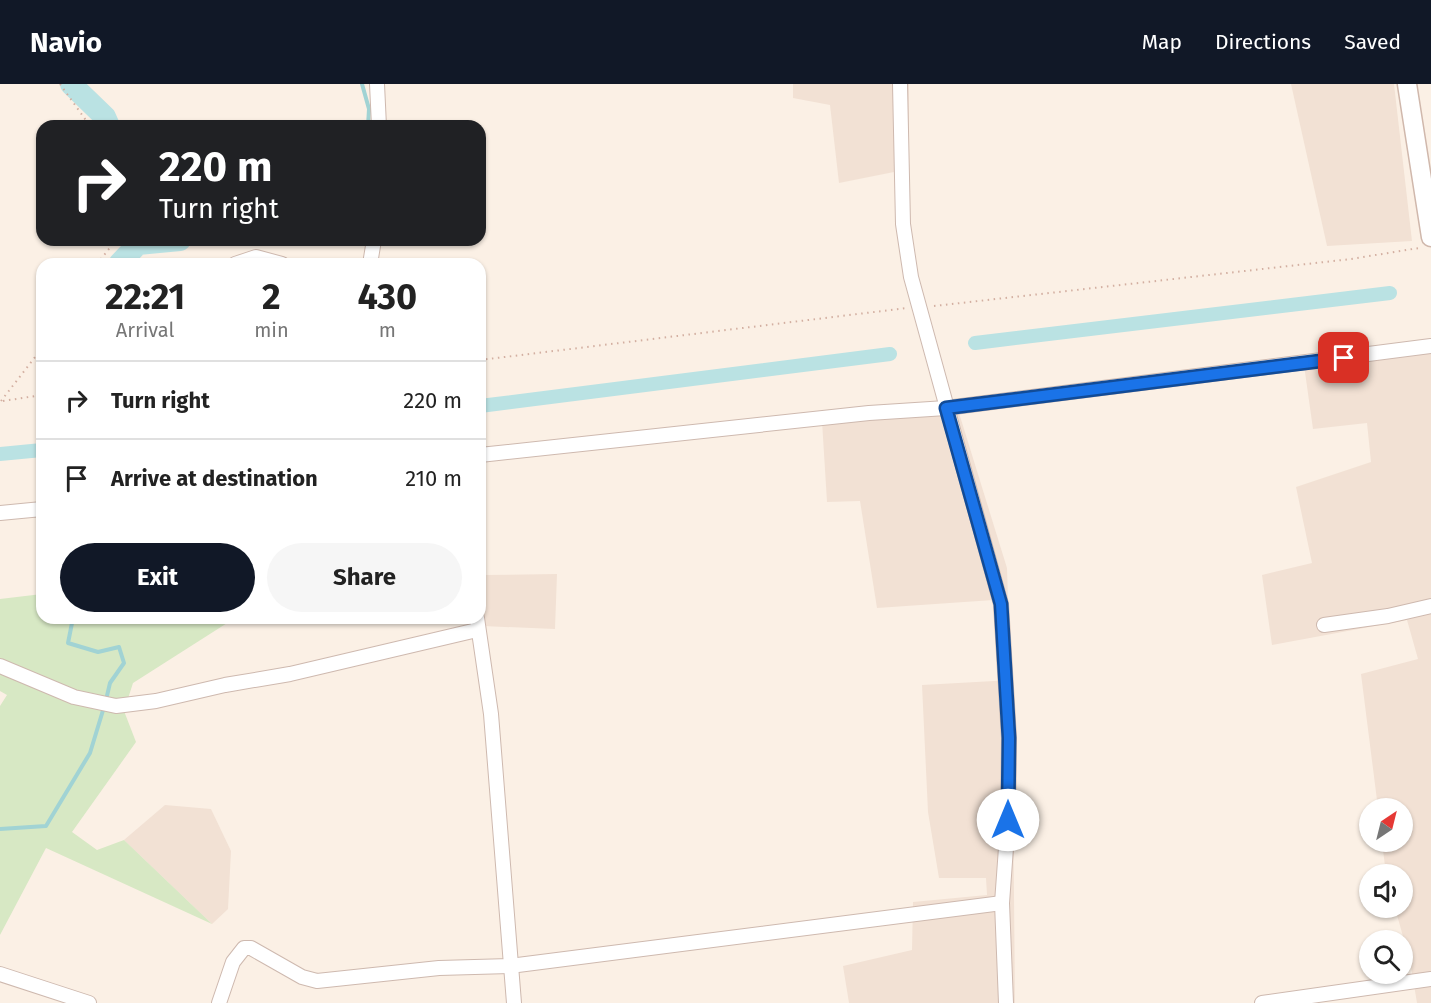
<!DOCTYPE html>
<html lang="en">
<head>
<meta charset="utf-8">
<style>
  :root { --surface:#fff; --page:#f6f6f6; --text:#222; --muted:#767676; --line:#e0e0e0; --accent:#111827 }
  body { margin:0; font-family:"Fira Sans",sans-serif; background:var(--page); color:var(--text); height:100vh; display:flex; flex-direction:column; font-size:22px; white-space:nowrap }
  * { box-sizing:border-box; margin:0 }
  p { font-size:20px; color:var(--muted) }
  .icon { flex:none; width:33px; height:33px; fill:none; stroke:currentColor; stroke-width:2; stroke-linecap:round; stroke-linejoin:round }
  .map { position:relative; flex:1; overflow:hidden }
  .details { position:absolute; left:36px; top:174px; width:450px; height:366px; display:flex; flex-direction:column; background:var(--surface); border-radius:18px; box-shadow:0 2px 4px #0004 }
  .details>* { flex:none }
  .banner { position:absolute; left:36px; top:36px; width:450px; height:126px; border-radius:18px; box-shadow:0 2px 4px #0004; background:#202124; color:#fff; overflow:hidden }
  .needle { width:39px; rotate:35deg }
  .fabs { position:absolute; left:1359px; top:714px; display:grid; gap:12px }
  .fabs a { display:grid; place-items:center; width:54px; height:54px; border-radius:50%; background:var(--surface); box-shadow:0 2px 4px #0004; font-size:30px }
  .pin { position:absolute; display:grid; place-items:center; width:51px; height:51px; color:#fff; margin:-26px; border-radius:12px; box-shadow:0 3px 9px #0006 }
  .me { position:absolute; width:66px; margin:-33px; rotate:0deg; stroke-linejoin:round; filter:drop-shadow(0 0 4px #0008) }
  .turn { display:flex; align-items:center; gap:21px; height:126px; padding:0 24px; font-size:27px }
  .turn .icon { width:78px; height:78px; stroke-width:2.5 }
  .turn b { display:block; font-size:42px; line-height:51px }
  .eta { display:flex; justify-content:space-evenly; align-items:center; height:102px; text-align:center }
  .eta b { font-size:36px; font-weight:700; line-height:42px }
  .cta { display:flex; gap:12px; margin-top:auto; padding:12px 24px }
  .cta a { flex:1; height:69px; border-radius:36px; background:var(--accent); color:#fff; font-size:24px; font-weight:700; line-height:69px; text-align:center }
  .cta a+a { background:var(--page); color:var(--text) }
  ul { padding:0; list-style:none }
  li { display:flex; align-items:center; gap:18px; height:78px; padding:0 24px; border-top:2px solid var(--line) }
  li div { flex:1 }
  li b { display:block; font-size:22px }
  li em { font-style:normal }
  header { display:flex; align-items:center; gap:36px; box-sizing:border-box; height:84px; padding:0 30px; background:var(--accent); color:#fff }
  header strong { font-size:28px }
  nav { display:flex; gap:33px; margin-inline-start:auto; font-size:21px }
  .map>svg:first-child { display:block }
  .residential { fill:#f2e1d4 }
  .green { fill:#d7e8c4 }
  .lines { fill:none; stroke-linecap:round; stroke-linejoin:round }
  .stream { stroke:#a1d3d4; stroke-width:4 }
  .canal { stroke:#bae2e3; stroke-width:14 }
  .river { stroke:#bae2e3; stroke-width:22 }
  .minor-casing { stroke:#ceb9af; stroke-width:16 }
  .secondary-casing { stroke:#d0b8ac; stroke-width:21 }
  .path { stroke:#d3afa1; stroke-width:2; stroke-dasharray:1.5 4.5; stroke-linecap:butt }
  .minor { stroke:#fff; stroke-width:14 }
  .secondary { stroke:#fff; stroke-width:18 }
  .route-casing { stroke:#114b97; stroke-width:15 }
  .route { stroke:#1a73e8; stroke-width:10 }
</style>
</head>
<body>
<header>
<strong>Navio</strong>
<nav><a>Map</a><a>Directions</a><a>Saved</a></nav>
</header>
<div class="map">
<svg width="1431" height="919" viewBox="0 0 1431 919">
  <rect width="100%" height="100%" fill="#fbf0e5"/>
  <g class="residential">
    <path d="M793 0H909V85L839 99 830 21 793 14Z"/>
    <path d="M1291 0H1394L1412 157 1327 162Z"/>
    <path d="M1431 268V919H1417L1410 877 1395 824H1402V790H1386L1382 758H1402V724H1378L1361 590 1418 575 1407 536 1272 561 1262 491 1312 479 1296 403 1371 378 1367 339 1313 345 1303 274Z"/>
    <path d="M955 316 1007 484 1008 515 877 524 860 417 827 418 822 337Z"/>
    <path d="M557 490 555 545 483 542V491Z"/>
    <path d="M1012 596 1015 919H849L843 882 912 866 913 818 987 811 986 794H939L928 728 922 601Z"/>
    <path d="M165 721 211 725 231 767 228 825 212 840 124 756Z"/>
  </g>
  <path class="green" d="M42 510V534H235L133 599 124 627 136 658 72 748 97 766 124 756 212 840 46 764 0 851V622L7 611 0 607V515Z"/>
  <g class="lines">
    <g class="stream">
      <path d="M362 0 369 25 368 42"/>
      <path d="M73 534 68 559 98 568 119 563 124 579 110 599 106 616"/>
      <path d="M0 745 46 742 90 669 104 623"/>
    </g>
    <g class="canal">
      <path d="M975 259 1390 209"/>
      <path d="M480 322 890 270"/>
      <path d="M0 370 42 366"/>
    </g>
    <g class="river">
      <path d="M71 0 105 33 109 42"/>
      <path d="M119 180 138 160 180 156"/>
    </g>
    <g class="minor-casing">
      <g id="minor">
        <path d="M377 0 379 42"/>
        <path d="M900 0 903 140 911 193 1001 520 1009 654 1008 736 1002 819 1006 919"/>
        <path d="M235 180 256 173 282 180"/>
        <path d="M370 180 374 156"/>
        <path d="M480 371 869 329 946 324 1431 262"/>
        <path d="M0 429 42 425"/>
        <path d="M477 534 491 630 514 919"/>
        <path d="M1324 541 1388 532 1431 522"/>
        <path d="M0 582 74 613 116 622 156 617 225 601 290 590 477 546"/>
        <path d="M0 890 89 919"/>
        <path d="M219 919 233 878 244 864H251L302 893 317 897 439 884 510 882 1002 819"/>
        <path d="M1262 919 1431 895"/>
      </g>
    </g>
    <g class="secondary-casing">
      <path id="secondary" d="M1407 0 1431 153"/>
    </g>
    <g class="path">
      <path d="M60 0 90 42"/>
      <path d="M97 180 116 156"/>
      <path d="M934 222 1351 175 1419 164"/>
      <path d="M480 276 907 224"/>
      <path d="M1 317 42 264"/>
      <path d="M3 317 42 311"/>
    </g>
    <use href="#minor" class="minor"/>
    <use href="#secondary" class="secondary"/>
  </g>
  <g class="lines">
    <g class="route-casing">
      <path id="route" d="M1008 736 1009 654 1001 520 946 324 1344 274"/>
    </g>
    <use href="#route" class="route"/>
  </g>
</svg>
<div class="fabs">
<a><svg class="needle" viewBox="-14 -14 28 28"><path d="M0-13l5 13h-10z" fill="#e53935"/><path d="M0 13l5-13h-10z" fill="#767676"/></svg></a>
<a><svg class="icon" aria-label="sound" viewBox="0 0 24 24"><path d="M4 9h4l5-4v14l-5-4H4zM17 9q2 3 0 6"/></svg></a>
<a><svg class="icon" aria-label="search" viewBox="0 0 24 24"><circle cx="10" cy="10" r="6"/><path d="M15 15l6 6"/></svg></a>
</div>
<div class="pin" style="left:1344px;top:274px;background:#d93025"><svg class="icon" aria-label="arrive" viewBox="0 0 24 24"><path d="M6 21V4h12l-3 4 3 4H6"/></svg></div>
<svg class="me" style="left:1008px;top:736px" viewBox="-20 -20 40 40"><circle r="19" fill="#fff"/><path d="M0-13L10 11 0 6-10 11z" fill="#1a73e8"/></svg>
<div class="banner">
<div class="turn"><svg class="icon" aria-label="right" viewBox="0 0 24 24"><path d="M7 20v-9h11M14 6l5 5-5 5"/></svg><div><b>220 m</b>Turn right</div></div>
</div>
<section class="details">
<div class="eta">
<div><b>22:21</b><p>Arrival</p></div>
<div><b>2</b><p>min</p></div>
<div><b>430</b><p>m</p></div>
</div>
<ul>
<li><svg class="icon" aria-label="right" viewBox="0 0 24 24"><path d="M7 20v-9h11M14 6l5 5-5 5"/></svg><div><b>Turn right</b></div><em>220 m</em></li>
<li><svg class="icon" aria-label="arrive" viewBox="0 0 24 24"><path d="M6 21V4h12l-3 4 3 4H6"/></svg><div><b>Arrive at destination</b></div><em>210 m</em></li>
</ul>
<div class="cta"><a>Exit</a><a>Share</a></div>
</section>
</div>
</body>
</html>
